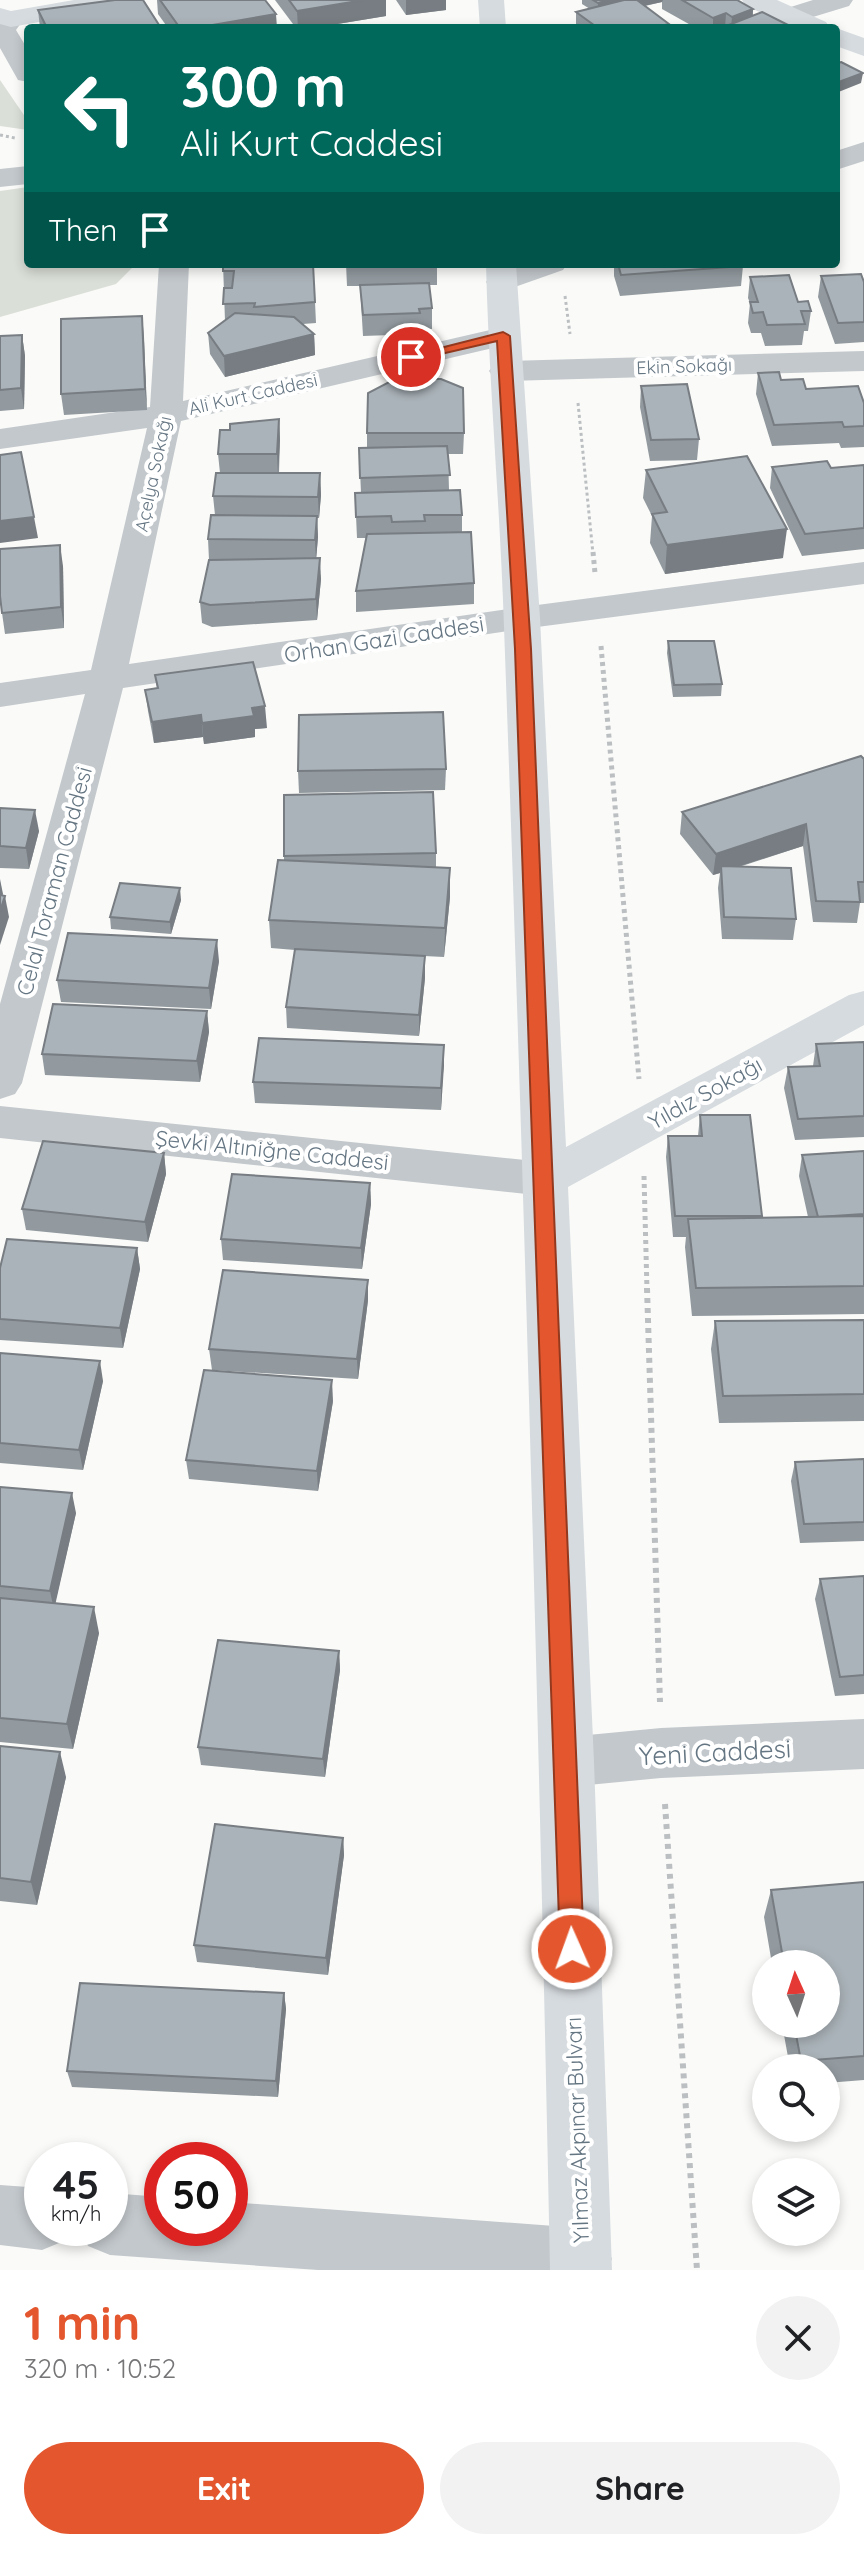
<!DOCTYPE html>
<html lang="en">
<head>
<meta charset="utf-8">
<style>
  :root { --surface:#fff; --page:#f2f2f2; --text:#202124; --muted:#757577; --accent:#e4572e }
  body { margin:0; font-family:Quicksand,sans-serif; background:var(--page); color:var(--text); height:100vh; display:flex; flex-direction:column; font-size:30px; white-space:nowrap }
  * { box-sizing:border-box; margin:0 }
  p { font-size:26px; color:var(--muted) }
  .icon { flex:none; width:44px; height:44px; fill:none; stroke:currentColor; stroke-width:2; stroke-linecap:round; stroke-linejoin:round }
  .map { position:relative; height:2270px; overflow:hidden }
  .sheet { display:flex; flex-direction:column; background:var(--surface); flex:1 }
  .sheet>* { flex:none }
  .banner { position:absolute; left:24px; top:24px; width:816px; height:244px; border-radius:8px; box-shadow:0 4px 12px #0003; background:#00695c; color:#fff; overflow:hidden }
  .needle { width:52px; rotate:357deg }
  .fabs { position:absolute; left:752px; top:1950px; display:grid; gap:16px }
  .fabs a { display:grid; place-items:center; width:88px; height:88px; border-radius:50%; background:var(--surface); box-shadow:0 4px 12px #0003; font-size:40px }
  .speed { position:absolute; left:24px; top:2142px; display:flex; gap:16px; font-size:40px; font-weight:700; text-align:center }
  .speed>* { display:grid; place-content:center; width:104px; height:104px; border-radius:50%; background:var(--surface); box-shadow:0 4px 12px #0003; line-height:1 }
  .speed small { font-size:20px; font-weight:400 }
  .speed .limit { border:12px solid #d22; background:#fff; color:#111 }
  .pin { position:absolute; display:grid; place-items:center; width:68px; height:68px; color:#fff; margin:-34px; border:4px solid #fff; border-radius:50%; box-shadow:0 2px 8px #0007 }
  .me { position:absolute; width:88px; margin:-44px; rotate:358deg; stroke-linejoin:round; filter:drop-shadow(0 0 6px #0008) }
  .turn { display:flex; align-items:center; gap:28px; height:168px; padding:0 24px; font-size:36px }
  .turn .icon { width:104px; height:104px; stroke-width:2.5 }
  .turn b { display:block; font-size:56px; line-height:68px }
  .then { display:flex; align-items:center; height:76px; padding:0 24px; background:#0003; gap:16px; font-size:30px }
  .round { display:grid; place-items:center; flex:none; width:84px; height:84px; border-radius:42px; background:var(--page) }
  .overview { display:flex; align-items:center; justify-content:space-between; height:136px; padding:0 24px }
  h1 { font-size:48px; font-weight:700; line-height:60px; color:var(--accent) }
  .button { display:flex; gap:16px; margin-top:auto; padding:16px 24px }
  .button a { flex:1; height:92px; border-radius:48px; background:var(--accent); color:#fff; font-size:32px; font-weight:700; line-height:92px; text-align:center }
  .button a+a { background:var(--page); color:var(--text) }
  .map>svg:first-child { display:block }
  .green { fill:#dadfd7 }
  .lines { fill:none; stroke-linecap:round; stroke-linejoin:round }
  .path-far2 { stroke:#bbbfc2; stroke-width:3; stroke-dasharray:3 3; stroke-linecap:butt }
  .path-far1 { stroke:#bbbfc2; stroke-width:5; stroke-dasharray:4 4; stroke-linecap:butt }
  .path { stroke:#bbbfc2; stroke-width:6; stroke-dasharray:5 5; stroke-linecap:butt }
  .street { fill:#c3c8cc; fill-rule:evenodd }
  .secondary { fill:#d6dbdf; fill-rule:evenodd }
  .wall { fill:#929a9f }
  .shaded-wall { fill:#777d82 }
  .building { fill:#aab3b9; stroke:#777d82; stroke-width:2 }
  .route { fill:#e4572e; stroke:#94391e; stroke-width:2 }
  .labels { text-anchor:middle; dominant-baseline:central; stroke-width:8; stroke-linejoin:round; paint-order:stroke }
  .far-street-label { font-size:18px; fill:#657683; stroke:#fff }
  .street-label { font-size:22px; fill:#657683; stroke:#fff }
  .near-street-label { font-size:26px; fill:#657683; stroke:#fff }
</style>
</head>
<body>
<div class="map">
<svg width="864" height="2270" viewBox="0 0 864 2270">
  <rect width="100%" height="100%" fill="#fafaf8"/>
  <g class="green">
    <path d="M0 80 28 121V130L0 126Z"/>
    <path d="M28 187V264H136L116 284 0 317V191Z"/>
  </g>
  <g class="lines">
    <g class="path-far2">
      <path d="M0 135 15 138"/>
      <path d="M565 296 570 334"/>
      <path d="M578 403 593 554"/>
    </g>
    <g class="path-far1">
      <path d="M593 552 595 573"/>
      <path d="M601 646 639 1079"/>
      <path d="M644 1176 647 1290"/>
    </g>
    <g class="path">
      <path d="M647 1288 660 1702"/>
      <path d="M665 1804 697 2270"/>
    </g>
    <g class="street">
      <path d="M813 0H853L849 6 790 24 781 22 777 16 781 10Z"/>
      <path d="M11 11 20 13 24 19 16 30 28 50V82L18 80 0 48V16Z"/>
      <path d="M864 142V161L836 170V151Z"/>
      <path d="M28 166V184L0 187V169Z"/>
      <path d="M159 264H189L183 401 503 327 514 329 519 336 514 343 181 421 129 664 522 607 864 562V584L522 629 123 688 22 1083 15 1094 0 1099V1004L85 694 0 707V683L91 670 147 428 0 449V429L150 407Z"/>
      <path d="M523 264H567L563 270 512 288 501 291 490 288 486 282 490 276Z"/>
      <path d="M864 351V371L505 381 494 378 489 371 494 364 505 361Z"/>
      <path d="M0 1106 545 1162 561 1167 567 1179 561 1191 545 1196 0 1138Z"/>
      <path d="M864 1719V1769L661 1778 567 1787 548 1780 540 1762 548 1744 567 1737 661 1728Z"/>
      <path d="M0 2185 42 2188V2228H69L64 2241 42 2250 0 2245Z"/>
      <path d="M110 2193 162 2197V2228H230V2202L581 2228 603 2237 612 2259 607 2270H318L110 2255 88 2246 81 2228H110Z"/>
    </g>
    <g class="secondary">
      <path d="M74 0H131L127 6 118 8 11 27 0 24V8L11 11Z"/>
      <path d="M478 0H504L506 28H480Z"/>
      <path d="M742 0H777L826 22 830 28H795L746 6Z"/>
      <path d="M836 28 864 38V56L836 46Z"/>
      <path d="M486 264H516L540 618 566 1147 849 995 864 991V1025L568 1187 594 1762 612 2270H550C539 1722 524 1174 504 627 500 506 489 385 486 264Z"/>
    </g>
  </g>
  <g class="wall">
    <path d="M157 0H265L277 28H168L158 14Z"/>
    <path d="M275 0H386V16L313 28H296Z"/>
    <path d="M396 0H446V10L406 15Z"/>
    <path d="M582 0H737L753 9V16L794 28H696L662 9V2L645 6 669 28H576V12L590 9 582 4Z"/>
    <path d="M38 10 161 28H40Z"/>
    <path d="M223 264 315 302 316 323 303 324 314 334 315 355 225 377 210 354 208 333 225 321Z"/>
    <path d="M346 264H437V285H429L432 308V329H420V334L363 336 360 286H347Z"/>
    <path d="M614 264H743V266L741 286 620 296 614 276Z"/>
    <path d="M821 276 864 282V342L835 344 818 297Z"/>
    <path d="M750 277 798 302 811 311 808 331H804L802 345 765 346 761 333H751L748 323 750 303 748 298Z"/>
    <path d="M142 316 147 410 64 415 61 394Z"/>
    <path d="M22 335 25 356 24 409 0 411V336Z"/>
    <path d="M758 373 781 380 806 389 864 403V447L841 448 839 443 772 446 756 394Z"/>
    <path d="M641 386 699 439 697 460 650 461 640 407Z"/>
    <path d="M279 419 280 440 279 473H320L321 495 319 518H317L318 537 316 558 321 579 317 620 212 627 202 623 200 602 209 560 208 539 215 515 213 496 220 473 218 454Z"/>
    <path d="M367 433H464L463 454H448L449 490 462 515V532L474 583V604L356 612V591L367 538H357L355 493H361L359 448H367Z"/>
    <path d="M864 465V549L802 556 770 488 772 467 831 468Z"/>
    <path d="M646 470 783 558 665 574 650 543 652 516 643 498Z"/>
    <path d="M63 566 64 628 5 634 2 613Z"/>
    <path d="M668 641 722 684 721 696 673 697 667 653Z"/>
    <path d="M155 675 267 728 255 729V737L204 744 203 737 154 743 148 711 145 690 157 688Z"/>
    <path d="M864 759V903H860L857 923 813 922 803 846 739 867 796 919 793 940 722 939 718 888 720 873 713 875 680 834 682 812Z"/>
    <path d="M446 769 445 790 299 793 298 771Z"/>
    <path d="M284 795 436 853V867L450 868V897L444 957 384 954 425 978 419 1036 287 1028 286 1007 295 950 271 948 269 920 284 860Z"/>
    <path d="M0 808 39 831 29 869 0 868Z"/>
    <path d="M181 900 171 934 111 929 110 917Z"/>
    <path d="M219 961 211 1009 61 1002 57 980Z"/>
    <path d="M207 1011 209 1032 200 1082 45 1075 42 1054Z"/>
    <path d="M864 1042V1137L795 1140 784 1088 788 1067 813 1066 816 1044Z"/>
    <path d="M444 1045 441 1110 255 1103 253 1082Z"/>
    <path d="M700 1115 762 1216V1218L808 1217 799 1176 802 1155 864 1151V1314L692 1316 685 1247 686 1237H673L666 1157 668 1136H698Z"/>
    <path d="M164 1153 166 1174 148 1242 26 1230 22 1209Z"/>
    <path d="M370 1183 371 1204 362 1269 223 1260 221 1239Z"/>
    <path d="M137 1248 140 1269 123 1348 0 1340V1268Z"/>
    <path d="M368 1300 358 1379 212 1370 209 1349Z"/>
    <path d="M864 1320V1421L719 1423 711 1349 715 1321Z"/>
    <path d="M0 1353 103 1381 83 1470 0 1463Z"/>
    <path d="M333 1401 318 1491 189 1479 186 1460Z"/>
    <path d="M864 1459V1541L800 1543 791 1481 795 1462Z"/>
    <path d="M0 1487 76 1513 55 1603 99 1633 73 1749 0 1742Z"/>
    <path d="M864 1576V1694L835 1696 815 1599 820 1579Z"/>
    <path d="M339 1651 340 1670 325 1777 201 1765 198 1747Z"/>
    <path d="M0 1746 66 1777 37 1905 0 1901Z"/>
    <path d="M343 1838 344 1855 328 1975 197 1962 194 1945Z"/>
    <path d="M864 1882V2080L826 2083V2068H790L782 2024H826V1964H772L764 1917 771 1890Z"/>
    <path d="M284 1993 286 2009 278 2097 72 2087 67 2071Z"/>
  </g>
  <g class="shaded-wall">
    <path d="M364 0H386V16L313 28H298L297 11Z"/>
    <path d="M406 0H446V10L406 15Z"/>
    <path d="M608 0H631L598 13V3Z"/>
    <path d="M639 0H663L662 2 638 7Z"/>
    <path d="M753 9 751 28H731L732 17Z"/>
    <path d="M726 13 725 28H713V18Z"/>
    <path d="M276 14 277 28H195Z"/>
    <path d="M669 24V28H653Z"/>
    <path d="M863 73 861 83 836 93V83Z"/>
    <path d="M142 316 144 337 147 410 145 389Z"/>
    <path d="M314 334 315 355 225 377 224 356Z"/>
    <path d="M22 335 25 356 24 409 21 388Z"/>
    <path d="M279 419 280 440 278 475 277 454Z"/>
    <path d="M320 473 321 495 319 518 318 497Z"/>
    <path d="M317 516 318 537 316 561 315 540Z"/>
    <path d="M34 517 38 538 0 543V521Z"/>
    <path d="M787 529 783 558 665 574 667 545Z"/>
    <path d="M60 545 63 566 64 628 61 607Z"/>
    <path d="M320 558 321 579 317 620 316 599Z"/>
    <path d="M265 706 267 728 255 729V737L204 744 202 723 252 708Z"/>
    <path d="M201 715 203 737 154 743 152 722Z"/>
    <path d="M35 810 39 831 29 869 26 848Z"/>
    <path d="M806 824 803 846 721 872V866L720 873 713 875 716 854Z"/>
    <path d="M450 868V897L444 957 445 928Z"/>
    <path d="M0 879 3 894 0 902Z"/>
    <path d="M180 888 181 900 171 934 170 922Z"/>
    <path d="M5 896 9 917 0 945V911Z"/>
    <path d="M217 940 219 961 211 1009 209 988Z"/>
    <path d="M425 956V978L419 1036V1015Z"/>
    <path d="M207 1011 209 1032 200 1082 197 1061Z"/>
    <path d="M444 1045V1066L441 1110V1088Z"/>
    <path d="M164 1153 166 1174 148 1242 145 1222Z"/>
    <path d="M370 1183 371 1204 362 1269 361 1248Z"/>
    <path d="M137 1248 140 1269 123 1348 120 1328Z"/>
    <path d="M368 1280V1300L358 1379 357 1359Z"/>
    <path d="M100 1361 103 1381 83 1470 79 1450Z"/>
    <path d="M332 1380 333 1401 318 1491 317 1471Z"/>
    <path d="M72 1493 76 1513 54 1610 50 1591Z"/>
    <path d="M94 1607 99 1633 73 1749 67 1724Z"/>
    <path d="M339 1651 340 1670 325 1777 323 1759Z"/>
    <path d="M60 1752 66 1777 37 1905 31 1882Z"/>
    <path d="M343 1838 344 1855 328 1975 326 1958Z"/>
    <path d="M284 1993 286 2009 278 2097 276 2081Z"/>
  </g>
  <g class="building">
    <path d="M115 0H143L161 28H47L38 10Z"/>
    <path d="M160 0H265L276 14 195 28H180Z"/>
    <path d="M289 0H364L297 11Z"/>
    <path d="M593 0H608L598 3Z"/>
    <path d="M624 0H637L669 24 653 28H598L576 12Z"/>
    <path d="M682 0H737L753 9 732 17 726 13 713 18Z"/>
    <path d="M762 12 794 28H721Z"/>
    <path d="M841 62 863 73 836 83V64Z"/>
    <path d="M223 264H313L315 302 254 307 255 303 223 304 224 288H232L234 271H223Z"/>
    <path d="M346 264H437L346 265Z"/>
    <path d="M618 264H743V266L621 275Z"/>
    <path d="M861 274 864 282V322L838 323 821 276Z"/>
    <path d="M789 275 798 302 808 301 811 311H801L805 324 767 325 763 312 753 313 750 302H758L750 277Z"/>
    <path d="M429 283 432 308 419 309 420 313 363 315 360 285Z"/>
    <path d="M235 313 294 317 314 334 224 356 208 333Z"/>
    <path d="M142 316 145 389 61 394V319Z"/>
    <path d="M22 335 21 388 0 390V336Z"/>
    <path d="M779 372 781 380 803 379 806 389 858 386 864 403V426L844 427 842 422 774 425 758 373Z"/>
    <path d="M395 379H441L463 388 464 433H367L368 393Z"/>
    <path d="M687 384 699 439 651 440 641 386Z"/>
    <path d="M279 419 277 454H218L220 430H230V424Z"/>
    <path d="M447 446 450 475 360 478 359 448Z"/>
    <path d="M21 452 34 517 0 521V455Z"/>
    <path d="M747 456 787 529 667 545 652 514 667 512 646 470Z"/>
    <path d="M827 461 831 468 864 465V528L805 534 772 467Z"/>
    <path d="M216 473H320L318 497 213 496Z"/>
    <path d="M460 490 462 515H424L425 521 392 522 391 516 356 517 355 493Z"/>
    <path d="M211 515 317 516 315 540 208 539Z"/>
    <path d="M471 532 474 583 356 591 367 534Z"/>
    <path d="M60 545 61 607 2 613 0 596V549Z"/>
    <path d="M320 558 316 599 210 605 200 602 209 560Z"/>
    <path d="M668 641H714L722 684 674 685Z"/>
    <path d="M253 662 265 706 252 708 254 716 202 723 201 715 152 722 145 690 158 688 155 675Z"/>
    <path d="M443 712 446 769 298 771 299 715Z"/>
    <path d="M861 756 864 759V882H858L860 902 816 901 806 824 716 854 682 812Z"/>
    <path d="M433 792 436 853 284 856V795Z"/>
    <path d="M0 808 35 810 26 848 0 846Z"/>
    <path d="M278 860 450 868 445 928 269 920Z"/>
    <path d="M721 866 791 868 796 919 724 917Z"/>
    <path d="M120 883 180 888 170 922 110 917Z"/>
    <path d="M0 895 5 896 0 911Z"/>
    <path d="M68 933 217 940 209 988 57 980Z"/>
    <path d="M295 949 425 956 419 1015 286 1007Z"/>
    <path d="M53 1004 207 1011 197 1061 42 1054Z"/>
    <path d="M259 1038 444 1045 441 1088 253 1082Z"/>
    <path d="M864 1042V1116L798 1119 788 1067 820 1066 816 1044Z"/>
    <path d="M700 1115H750L762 1216H675L668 1136H702Z"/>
    <path d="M43 1141 164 1153 145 1222 22 1209Z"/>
    <path d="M864 1151V1214L818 1217 802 1155Z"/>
    <path d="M232 1174 370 1183 361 1248 221 1239Z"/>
    <path d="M864 1216V1286L696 1288 688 1219Z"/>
    <path d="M7 1239 137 1248 120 1328 0 1319V1268Z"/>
    <path d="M223 1270 368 1280 357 1359 209 1349Z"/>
    <path d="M864 1320V1394L723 1396 715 1321Z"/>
    <path d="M0 1353 100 1361 79 1450 0 1443Z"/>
    <path d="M204 1370 332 1380 317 1471 186 1460Z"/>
    <path d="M864 1459V1522L804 1524 795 1462Z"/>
    <path d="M0 1487 72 1493 50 1591 0 1586Z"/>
    <path d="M864 1576V1675L840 1677 820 1579Z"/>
    <path d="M0 1598 94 1607 67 1724 0 1718Z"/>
    <path d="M218 1640 339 1651 323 1759 198 1747Z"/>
    <path d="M0 1746 60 1752 31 1882 0 1878Z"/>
    <path d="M215 1824 343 1838 326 1958 194 1945Z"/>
    <path d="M864 1882V2056L801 2061 794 2024H826V1964H784L771 1890Z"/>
    <path d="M80 1983 284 1993 276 2081 67 2071Z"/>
  </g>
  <path class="route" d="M503 332 510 336 531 649 584 1949 581 1957 572 1960 564 1957 560 1949 515 649 497 341 411 361 405 357Z"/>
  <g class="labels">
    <g class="far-street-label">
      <text transform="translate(684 366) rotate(-2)">Ekin Sokağı</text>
      <text transform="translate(253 394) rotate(-13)">Ali Kurt Caddesi</text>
      <text transform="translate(153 474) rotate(-78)">Açelya Sokağı</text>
    </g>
    <g class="street-label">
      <text transform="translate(384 639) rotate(-9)">Orhan Gazi Caddesi</text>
      <text transform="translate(54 881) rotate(-75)">Celal Toraman Caddesi</text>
      <text transform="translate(705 1093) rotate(-29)">Yıldız Sokağı</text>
      <text transform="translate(272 1150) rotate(6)">Şevki Altıniğne Caddesi</text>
      <text transform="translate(577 2130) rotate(-92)">Yılmaz Akpınar Bulvarı</text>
    </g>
    <g class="near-street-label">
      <text transform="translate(715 1752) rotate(-3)">Yeni Caddesi</text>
    </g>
  </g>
</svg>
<div class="fabs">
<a><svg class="needle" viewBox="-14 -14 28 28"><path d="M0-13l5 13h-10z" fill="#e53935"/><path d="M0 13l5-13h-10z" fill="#757577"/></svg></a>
<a><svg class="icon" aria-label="search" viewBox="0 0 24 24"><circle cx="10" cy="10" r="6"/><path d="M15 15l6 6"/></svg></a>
<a><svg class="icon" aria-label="layers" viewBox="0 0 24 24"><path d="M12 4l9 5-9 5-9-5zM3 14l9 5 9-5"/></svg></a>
</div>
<div class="speed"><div>45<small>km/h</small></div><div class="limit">50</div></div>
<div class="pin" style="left:411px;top:357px;background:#d93025"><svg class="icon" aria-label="arrive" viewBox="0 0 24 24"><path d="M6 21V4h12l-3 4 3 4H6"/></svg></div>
<svg class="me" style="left:572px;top:1949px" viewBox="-20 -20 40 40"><circle r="17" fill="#e4572e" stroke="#fff" stroke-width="3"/><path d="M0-11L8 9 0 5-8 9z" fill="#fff"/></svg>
<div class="banner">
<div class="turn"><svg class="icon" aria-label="left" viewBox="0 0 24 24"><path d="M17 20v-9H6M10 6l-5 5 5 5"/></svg><div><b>300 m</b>Ali Kurt Caddesi</div></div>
<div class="then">Then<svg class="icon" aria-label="arrive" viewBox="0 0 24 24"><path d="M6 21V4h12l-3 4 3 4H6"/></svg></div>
</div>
</div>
<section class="sheet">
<div class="overview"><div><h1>1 min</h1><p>320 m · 10:52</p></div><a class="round"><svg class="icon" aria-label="close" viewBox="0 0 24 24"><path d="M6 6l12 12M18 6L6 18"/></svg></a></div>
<div class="button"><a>Exit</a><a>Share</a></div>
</section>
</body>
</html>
